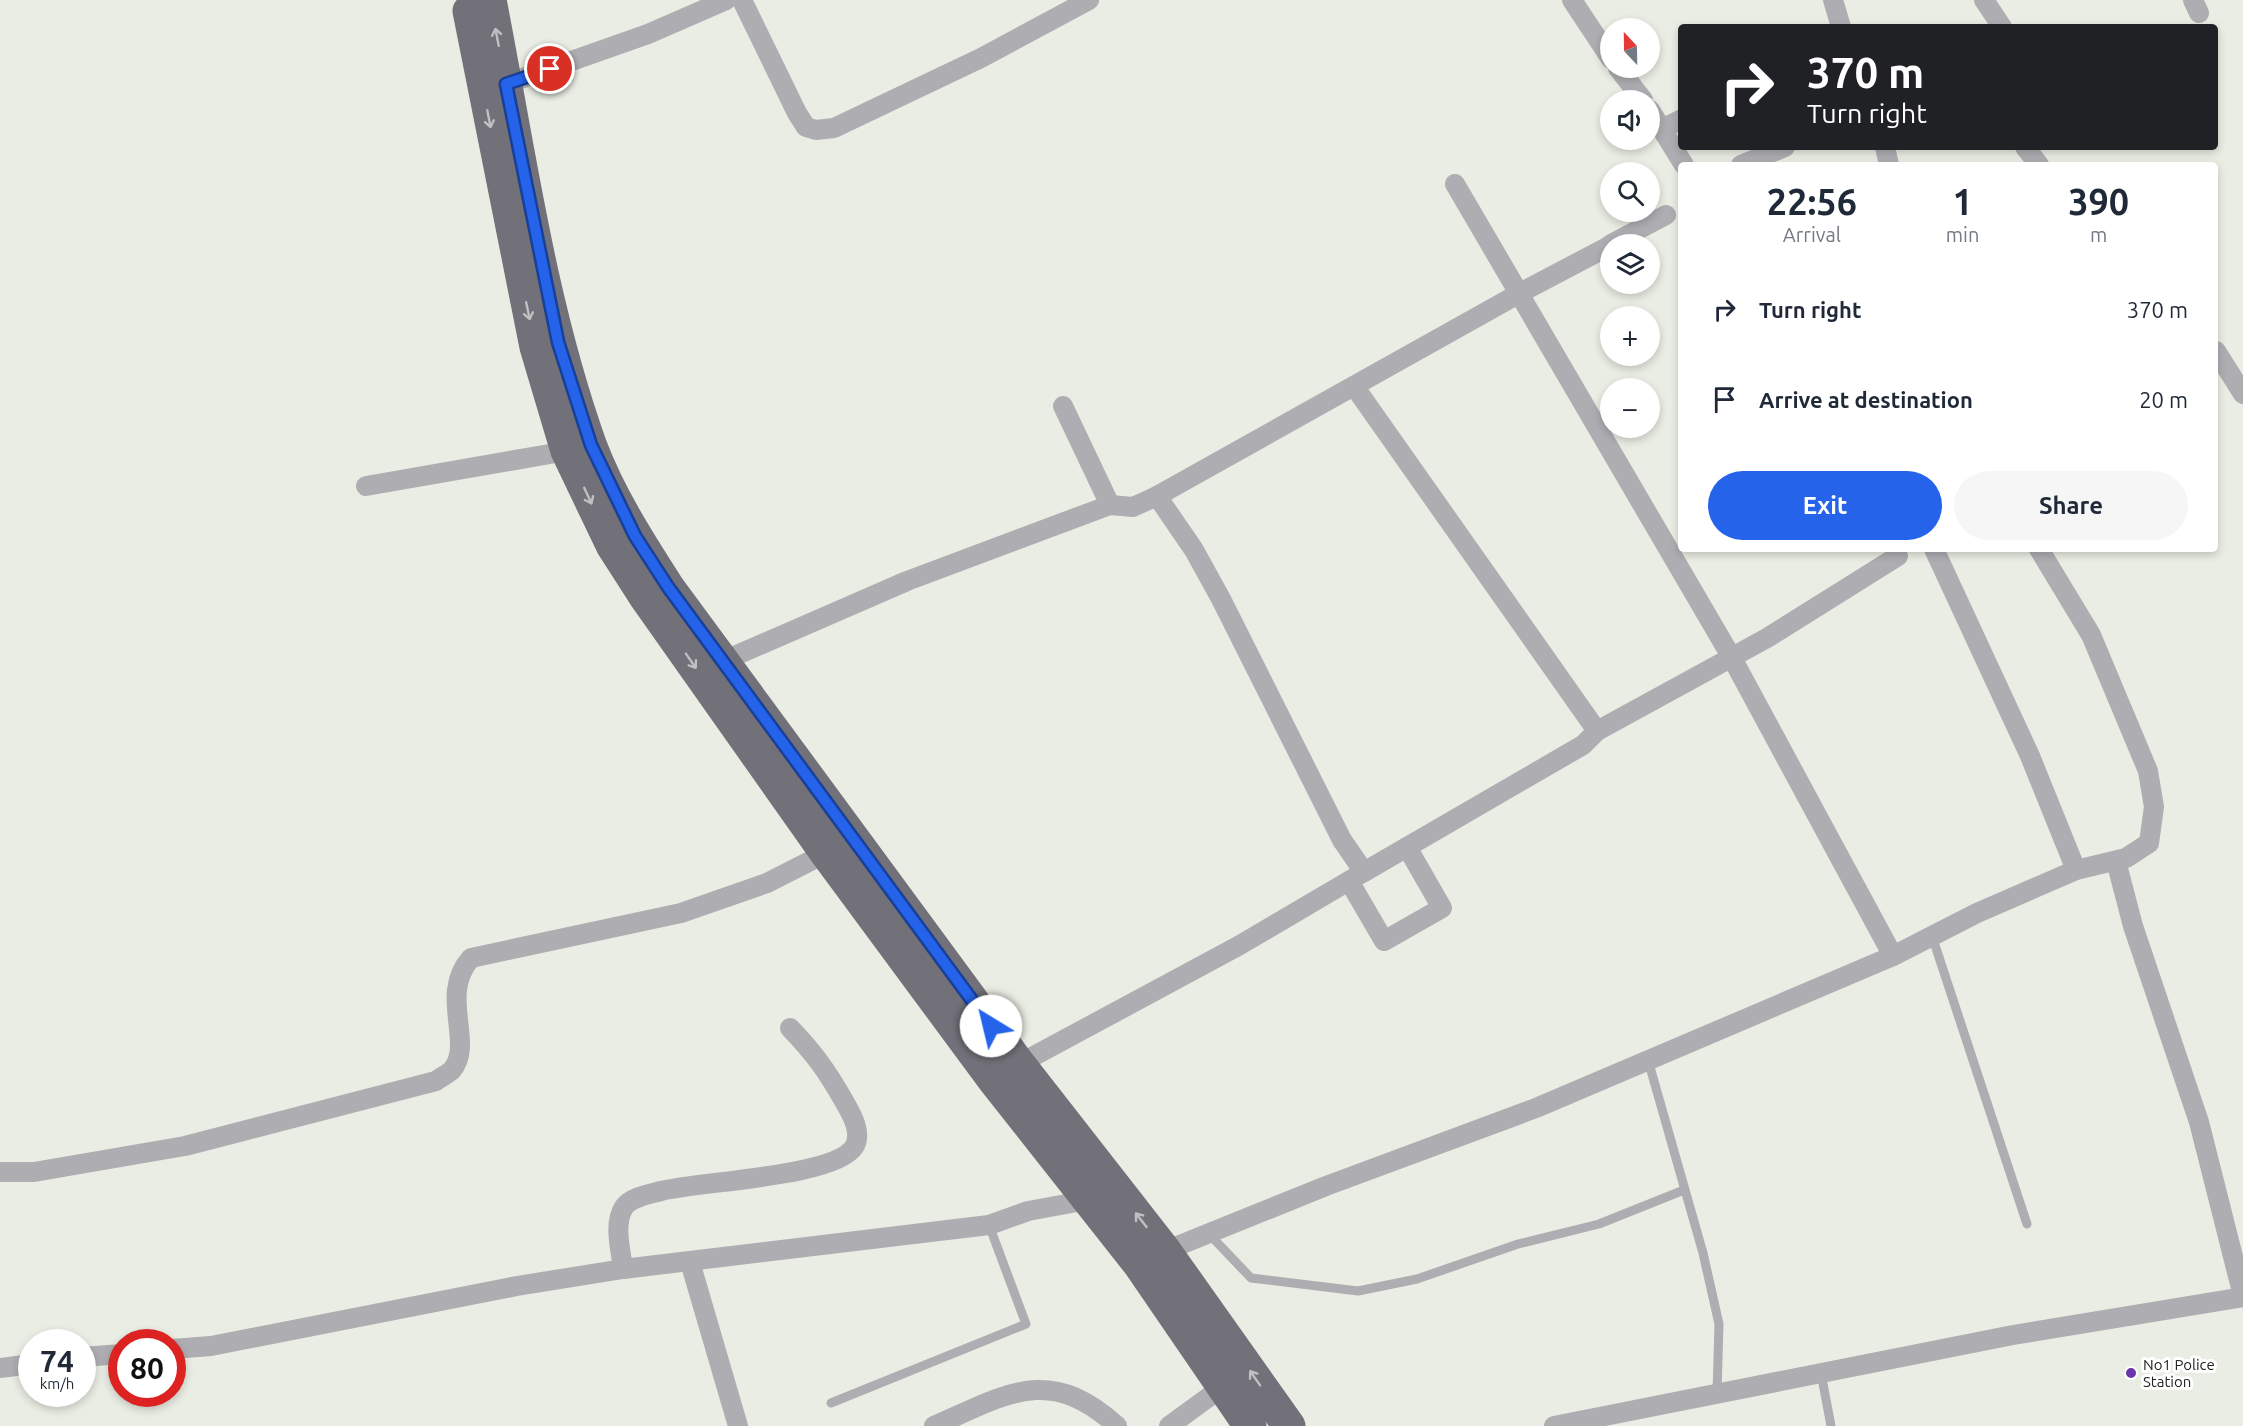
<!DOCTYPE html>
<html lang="en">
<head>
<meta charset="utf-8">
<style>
  :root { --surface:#fff; --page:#f6f6f7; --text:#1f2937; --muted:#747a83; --accent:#2563eb }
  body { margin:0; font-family:Ubuntu,sans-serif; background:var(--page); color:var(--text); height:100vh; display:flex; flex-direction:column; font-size:22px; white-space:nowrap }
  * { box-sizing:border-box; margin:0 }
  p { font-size:20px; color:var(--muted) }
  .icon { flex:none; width:33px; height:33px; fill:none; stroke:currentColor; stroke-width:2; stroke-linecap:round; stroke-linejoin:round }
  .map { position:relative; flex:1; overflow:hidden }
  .details { position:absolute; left:1678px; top:162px; width:540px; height:390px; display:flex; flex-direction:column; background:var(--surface); border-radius:6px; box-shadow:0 3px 9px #0003 }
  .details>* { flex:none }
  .banner { position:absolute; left:1678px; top:24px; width:540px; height:126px; border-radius:6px; box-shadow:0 3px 9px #0003; background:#202124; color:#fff; overflow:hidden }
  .needle { width:39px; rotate:338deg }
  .buttons { position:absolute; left:1600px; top:18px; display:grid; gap:12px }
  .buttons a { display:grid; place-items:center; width:60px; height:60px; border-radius:50%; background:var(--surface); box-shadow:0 3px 9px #0003; font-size:30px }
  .speed { position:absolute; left:18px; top:1329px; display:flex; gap:12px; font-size:30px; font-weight:700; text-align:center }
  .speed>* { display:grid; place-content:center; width:78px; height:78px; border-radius:50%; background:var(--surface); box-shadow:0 3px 9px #0003; line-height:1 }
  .speed small { font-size:15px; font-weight:400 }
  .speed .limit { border:9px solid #d22; background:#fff; color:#111 }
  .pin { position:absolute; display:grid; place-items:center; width:51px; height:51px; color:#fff; margin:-26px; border:3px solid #fff; border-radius:50%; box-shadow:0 2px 6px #0007 }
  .me { position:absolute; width:66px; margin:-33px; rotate:324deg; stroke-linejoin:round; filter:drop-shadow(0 0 4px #0008) }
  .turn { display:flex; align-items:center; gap:21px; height:126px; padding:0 30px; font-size:27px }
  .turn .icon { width:78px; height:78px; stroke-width:2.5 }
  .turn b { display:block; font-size:42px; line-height:51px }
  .eta { display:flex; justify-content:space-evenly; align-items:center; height:102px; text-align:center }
  .eta b { font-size:36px; font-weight:700; line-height:42px }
  .primary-button { display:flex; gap:12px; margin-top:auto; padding:12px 30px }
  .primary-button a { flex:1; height:69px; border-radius:36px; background:var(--accent); color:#fff; font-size:24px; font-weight:700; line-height:69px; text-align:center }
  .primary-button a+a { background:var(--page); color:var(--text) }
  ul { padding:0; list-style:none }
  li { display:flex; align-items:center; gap:18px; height:90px; padding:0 30px }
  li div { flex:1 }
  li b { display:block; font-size:22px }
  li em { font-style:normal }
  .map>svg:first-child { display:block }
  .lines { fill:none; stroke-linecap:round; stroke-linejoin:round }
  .service { stroke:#aeadb1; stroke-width:9 }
  .minor { stroke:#aeadb1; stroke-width:20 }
  .trunk { stroke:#727078; stroke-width:33 }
  .oneway { stroke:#c0bfc2 }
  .route-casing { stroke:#184099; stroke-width:15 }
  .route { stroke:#2563eb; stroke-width:10 }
  .poi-dot { fill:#6b36ac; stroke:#fff; stroke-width:2 }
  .labels { text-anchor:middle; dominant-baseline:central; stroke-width:6; stroke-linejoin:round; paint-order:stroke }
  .poi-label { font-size:15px; fill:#232521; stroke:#fff; text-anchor:start }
</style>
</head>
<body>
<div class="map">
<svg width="2243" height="1426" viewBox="0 0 2243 1426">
  <rect width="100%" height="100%" fill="#e9ede3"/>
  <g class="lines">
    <g class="service">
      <path d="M1932 936 2027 1224"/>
      <path d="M1648 1060 1703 1253 1719 1324 1717 1393"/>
      <path d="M1209 1234 1251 1278 1358 1291 1417 1279 1518 1244 1599 1224 1684 1190"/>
      <path d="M1821 1373 1831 1426"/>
      <path d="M831 1403 1026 1324 989 1225"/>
    </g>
    <g class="minor">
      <path d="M742 0 797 113 806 127 816 130 834 128 981 58 1089 0"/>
      <path d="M1572 0 1611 59"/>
      <path d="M1833 0 1841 27"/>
      <path d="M1984 0 2002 27"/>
      <path d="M2193 0 2199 13"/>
      <path d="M1618 68 1643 100"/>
      <path d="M506 84 648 34 726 0"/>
      <path d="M1650 110 1684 165"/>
      <path d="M1662 129 1682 119"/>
      <path d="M1885 147 1889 165"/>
      <path d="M2025 147 2039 165"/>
      <path d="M1741 165 1785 147"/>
      <path d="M1455 184 1732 658 1893 956"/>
      <path d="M1611 244 1666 215"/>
      <path d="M2216 351 2243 394"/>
      <path d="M1354 386 1597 731"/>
      <path d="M1063 406 1110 505 1133 507 1157 496 1520 293 1611 245"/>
      <path d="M366 486 567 451"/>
      <path d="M1934 549 2030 756 2076 870"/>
      <path d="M723 661 907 581 1110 505"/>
      <path d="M2116 861 2133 926 2199 1122 2243 1296"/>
      <path d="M1364 872 1583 745 1597 731 1767 638 1898 556"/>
      <path d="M1349 881 1384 941 1442 908 1407 847"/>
      <path d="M1019 1064 1240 945 1364 872 1342 840 1221 599 1194 550 1157 496"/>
      <path d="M0 1172H34L185 1146 436 1081C441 1077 448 1074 452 1070 475 1043 438 995 471 958L681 913 767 883 826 853"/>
      <path d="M1165 1251 1326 1186 1536 1108 1893 956 1977 913 2076 870 2126 858 2149 843 2154 807 2148 771 2091 635 2039 549"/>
      <path d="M690 1262 738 1426"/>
      <path d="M623 1269C621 1250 613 1224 624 1207 631 1197 650 1194 661 1191 700 1181 835 1177 854 1147 863 1133 851 1113 844 1101 827 1071 814 1053 790 1028"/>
      <path d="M172 1349 211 1346 517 1286 623 1269 989 1225 1028 1211 1088 1200"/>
      <path d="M82 1357 122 1354"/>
      <path d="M0 1368 32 1364"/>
      <path d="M934 1426C1007 1394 1049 1364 1117 1426"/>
      <path d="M1169 1426 1224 1386"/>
      <path d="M1554 1426 2013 1335 2243 1297"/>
    </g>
    <g class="trunk">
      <path d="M490 0C519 148 539 301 590 444 609 495 639 542 668 587L1019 1064 1165 1251 1289 1426"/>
      <path d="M469 11 536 347 567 451 612 545 646 598 826 853 993 1079 1139 1264 1250 1426"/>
    </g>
  </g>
  <defs><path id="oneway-shaft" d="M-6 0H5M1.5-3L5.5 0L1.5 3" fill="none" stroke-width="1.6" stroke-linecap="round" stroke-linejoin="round" transform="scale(1.5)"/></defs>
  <g class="oneway">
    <use href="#oneway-shaft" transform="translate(497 37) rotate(-101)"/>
    <use href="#oneway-shaft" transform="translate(489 119) rotate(79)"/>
    <use href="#oneway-shaft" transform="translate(528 311) rotate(78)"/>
    <use href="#oneway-shaft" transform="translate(588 496) rotate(65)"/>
    <use href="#oneway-shaft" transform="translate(691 661) rotate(55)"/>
    <use href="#oneway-shaft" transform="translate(1141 1220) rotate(-128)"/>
    <use href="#oneway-shaft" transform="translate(1255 1378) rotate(-125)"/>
  </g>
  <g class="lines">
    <g class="route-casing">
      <path id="route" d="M550 69 506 84 558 342 591 445 635 536 668 587 991 1026"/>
    </g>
    <use href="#route" class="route"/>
  </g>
  <circle class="poi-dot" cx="2131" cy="1373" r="6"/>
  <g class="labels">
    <g class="poi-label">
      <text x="2143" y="1364">No1 Police<tspan x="2143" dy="17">Station</tspan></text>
    </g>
  </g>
</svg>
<div class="buttons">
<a><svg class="needle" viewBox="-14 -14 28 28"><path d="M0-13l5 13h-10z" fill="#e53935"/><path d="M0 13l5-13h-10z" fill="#747a83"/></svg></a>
<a><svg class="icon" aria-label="sound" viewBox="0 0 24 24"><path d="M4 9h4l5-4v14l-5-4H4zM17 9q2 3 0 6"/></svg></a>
<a><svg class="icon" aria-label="search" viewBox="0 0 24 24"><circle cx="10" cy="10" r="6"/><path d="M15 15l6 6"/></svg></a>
<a><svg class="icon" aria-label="layers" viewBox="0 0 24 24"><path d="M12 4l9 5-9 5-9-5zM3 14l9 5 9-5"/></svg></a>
<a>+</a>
<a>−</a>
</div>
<div class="speed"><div>74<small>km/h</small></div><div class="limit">80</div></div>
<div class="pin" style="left:550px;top:69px;background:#d93025"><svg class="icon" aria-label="arrive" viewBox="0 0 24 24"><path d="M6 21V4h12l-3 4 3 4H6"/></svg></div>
<svg class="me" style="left:991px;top:1026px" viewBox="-20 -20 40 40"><circle r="19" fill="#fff"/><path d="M0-13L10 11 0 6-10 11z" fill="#2563eb"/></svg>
<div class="banner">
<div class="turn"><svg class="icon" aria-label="right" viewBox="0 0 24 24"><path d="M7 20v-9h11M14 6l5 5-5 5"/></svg><div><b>370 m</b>Turn right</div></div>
</div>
<section class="details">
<div class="eta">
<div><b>22:56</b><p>Arrival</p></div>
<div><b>1</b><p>min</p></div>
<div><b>390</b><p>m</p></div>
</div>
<ul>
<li><svg class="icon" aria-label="right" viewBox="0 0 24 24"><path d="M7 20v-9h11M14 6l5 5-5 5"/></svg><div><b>Turn right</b></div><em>370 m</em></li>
<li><svg class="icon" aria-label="arrive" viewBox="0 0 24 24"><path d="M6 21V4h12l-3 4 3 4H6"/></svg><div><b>Arrive at destination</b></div><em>20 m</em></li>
</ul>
<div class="primary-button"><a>Exit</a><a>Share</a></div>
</section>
</div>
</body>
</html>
